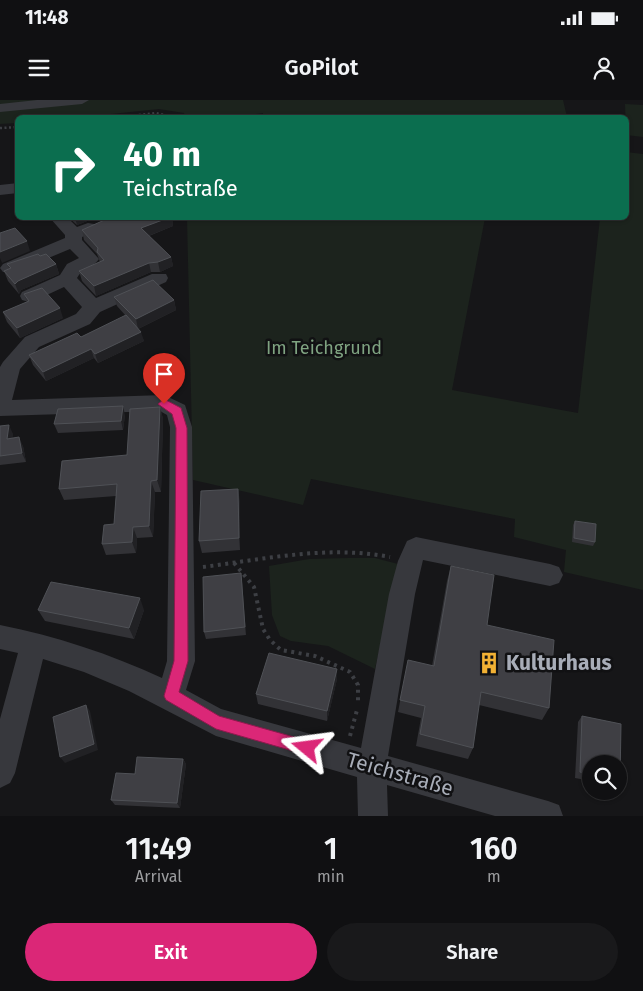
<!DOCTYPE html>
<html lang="en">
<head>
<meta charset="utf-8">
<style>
  :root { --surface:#101012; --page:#19191b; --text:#f1f3f6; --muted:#9c9d9f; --line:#303032; --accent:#db2777 }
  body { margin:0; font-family:"Fira Sans",sans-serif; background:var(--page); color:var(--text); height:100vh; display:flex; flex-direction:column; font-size:19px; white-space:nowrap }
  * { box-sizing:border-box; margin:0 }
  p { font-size:16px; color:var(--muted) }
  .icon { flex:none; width:28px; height:28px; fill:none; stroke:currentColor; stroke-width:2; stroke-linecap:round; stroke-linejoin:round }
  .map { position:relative; height:716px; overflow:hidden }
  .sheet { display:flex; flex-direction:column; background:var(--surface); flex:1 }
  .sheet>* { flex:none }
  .guide { position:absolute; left:15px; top:15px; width:614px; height:105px; border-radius:8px; box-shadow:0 1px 4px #0004,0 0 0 1px var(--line); background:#0b6e4f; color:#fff; overflow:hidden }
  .fabs { position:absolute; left:582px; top:655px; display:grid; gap:10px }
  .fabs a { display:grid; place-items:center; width:45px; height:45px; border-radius:50%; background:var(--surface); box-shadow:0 1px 4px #0004,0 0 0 1px var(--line); font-size:25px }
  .pin { position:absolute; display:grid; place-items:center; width:42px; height:42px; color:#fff; margin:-51px -21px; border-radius:50% 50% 50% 0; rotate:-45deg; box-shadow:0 0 5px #0007 }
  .pin .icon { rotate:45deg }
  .me { position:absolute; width:55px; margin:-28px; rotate:286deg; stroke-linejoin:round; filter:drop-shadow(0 0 4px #0008) }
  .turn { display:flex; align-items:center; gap:18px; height:105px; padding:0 25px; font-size:22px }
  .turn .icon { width:65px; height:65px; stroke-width:2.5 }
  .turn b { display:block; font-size:35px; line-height:42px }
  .eta { display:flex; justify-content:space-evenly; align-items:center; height:85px; text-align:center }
  .eta b { font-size:30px; font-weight:600; line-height:35px }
  .action { display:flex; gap:10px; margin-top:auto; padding:10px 25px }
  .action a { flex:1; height:58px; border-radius:30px; background:var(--accent); color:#fff; font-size:20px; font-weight:600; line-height:58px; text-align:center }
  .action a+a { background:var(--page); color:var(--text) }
  .status { display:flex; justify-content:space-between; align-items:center; height:35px; padding:0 25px; background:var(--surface); direction:ltr }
  .status svg { height:14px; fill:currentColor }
  header { display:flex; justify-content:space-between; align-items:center; height:65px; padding:0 25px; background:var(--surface); font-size:22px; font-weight:600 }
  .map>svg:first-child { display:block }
  .green { fill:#1c231d }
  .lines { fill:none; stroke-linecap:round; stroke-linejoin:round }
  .path-far1 { stroke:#3d3f44; stroke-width:2.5; stroke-dasharray:2 2.5; stroke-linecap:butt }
  .path { stroke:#3d3f44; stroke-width:4; stroke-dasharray:3 4.5; stroke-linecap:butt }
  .minor { fill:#37383d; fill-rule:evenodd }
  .wall { fill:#323236 }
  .shaded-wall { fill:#212124 }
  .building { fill:#3f3f44; stroke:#4f5156 }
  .route { fill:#db2777; stroke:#8e194d }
  .labels { text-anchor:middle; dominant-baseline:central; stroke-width:5; stroke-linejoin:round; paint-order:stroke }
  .park-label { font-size:18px; fill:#7fa381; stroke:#111113 }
  .near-poi-label { font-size:21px; font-weight:bold; fill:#a8adb8; stroke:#111113; text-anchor:start }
  .near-street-label { font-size:21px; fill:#a8adb8; stroke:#111113 }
</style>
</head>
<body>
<div class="status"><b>11:48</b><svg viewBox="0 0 49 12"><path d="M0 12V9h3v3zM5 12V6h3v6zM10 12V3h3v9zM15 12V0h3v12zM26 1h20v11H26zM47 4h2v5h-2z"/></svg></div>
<header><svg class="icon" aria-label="menu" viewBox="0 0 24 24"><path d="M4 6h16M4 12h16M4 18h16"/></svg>GoPilot<svg class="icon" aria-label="person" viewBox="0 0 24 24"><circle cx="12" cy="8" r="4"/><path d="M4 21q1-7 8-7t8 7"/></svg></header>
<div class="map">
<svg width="643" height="716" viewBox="0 0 643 716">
  <rect width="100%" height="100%" fill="#161618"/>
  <g class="green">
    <path d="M0 0H563L567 17 263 18V13L230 18H186L184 13 159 9 73 18H18L17 23 0 24Z"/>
    <path d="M625 4 643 5V37L626 35Z"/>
    <path d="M626 52 643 54V490L564 472 566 450 514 437 515 419 311 379 303 405 193 380 187 118H485L452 290 578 313 600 118H626Z"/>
    <path d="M348 458H375L398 464 375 569 328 546 291 541 280 536 272 515 269 466 309 459Z"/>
  </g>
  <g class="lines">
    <g class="path-far1">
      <path d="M112 18 156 13 178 18"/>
      <path d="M0 28 18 27"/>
    </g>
    <g class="path">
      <path d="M234 463 254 487 263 529 270 540 281 550 315 556 350 572 358 585V602"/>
      <path d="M203 467C265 459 328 445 390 457"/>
      <path d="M350 636 357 610"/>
    </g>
    <g class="minor">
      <path d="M37 0H89L82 4 0 12V4Z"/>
      <path d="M18 83V93L0 95V85Z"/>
      <path d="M50 118H68L77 127 88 123 94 124 97 128 94 132 82 137V140L99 159C93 168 82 168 77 178L96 198 152 174H166L168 178 166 182 100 212 90 224 39 247 20 269 12 300 164 295 185 305 192 327 195 561 186 590 221 609 361 648 389 494 398 461 407 441 416 437 550 464 559 467 563 475 559 483 550 486 423 460 415 494 388 656 548 701 559 705 563 716H495L387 685 388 716H358L357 677 216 636 129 591 84 572 43 559 15 673 10 683 0 688V619L18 553 0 549V525C56 536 110 554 162 578L167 561 170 327 167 315 160 311 0 316V267L3 262 25 237 76 214 82 207 64 187 36 200 29 202 22 200 20 196 22 192 60 175 67 164 79 158 70 149 15 172H3L0 168 3 164 65 138V135Z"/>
    </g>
  </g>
  <g class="wall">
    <path d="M69 118H95L77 125Z"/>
    <path d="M109 118H172L173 126 149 136 171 157 173 166 160 172H151L96 196 82 181 79 171 100 162 97 154 84 140 82 130Z"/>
    <path d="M40 156 56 164 59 174 21 190 19 194 8 181 4 171 9 169 7 164Z"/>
    <path d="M24 194 63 218 20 238 7 222 3 212 27 202Z"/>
    <path d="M114 197 174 200 176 210 138 229 144 241 98 263 94 258 46 281 33 265 29 255 81 237 126 216 117 206Z"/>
    <path d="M160 307 163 319 161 392H155L153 437 137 438 136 453 106 455 102 444 114 424 116 396 64 400 59 389 127 355Z"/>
    <path d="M125 315 123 330 58 333 54 324Z"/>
    <path d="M0 326 13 334 12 338 23 346 26 362 0 365Z"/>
    <path d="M240 401V450L202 453 199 441Z"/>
    <path d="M575 421 595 442 593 446 572 442 573 425Z"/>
    <path d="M451 466 487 525 549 608 542 620 479 605 473 648 468 659 416 646 421 618 398 612 408 560 432 566 447 481Z"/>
    <path d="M242 481 246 535 206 539 204 532Z"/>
    <path d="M38 510H144L134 539 45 521Z"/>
    <path d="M337 569V579L327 621 258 604 256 594Z"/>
    <path d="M582 616 621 624 620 682 619 683V664H591V681L575 678 578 622Z"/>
    <path d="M183 659 186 664 180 708 115 705 111 700 135 674Z"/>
  </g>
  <g class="shaded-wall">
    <path d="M75 118H95L77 125Z"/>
    <path d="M168 118H172L173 126 143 138 141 128Z"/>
    <path d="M27 141 30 151 2 163 0 158V152Z"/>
    <path d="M171 157 173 166 160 172 158 162Z"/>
    <path d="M149 163 151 172 96 196 94 186Z"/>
    <path d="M56 164 59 174 21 190 19 194 15 184 18 181Z"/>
    <path d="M174 200 176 210 138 229 136 219Z"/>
    <path d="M60 208 63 218 20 238 17 228Z"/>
    <path d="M141 232 144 241 98 263 95 254Z"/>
    <path d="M91 249 94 258 46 281 43 272Z"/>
    <path d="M123 306 125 315 123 330 121 321Z"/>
    <path d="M160 307 163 319 161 392 157 380Z"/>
    <path d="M9 325 13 334 12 347 7 339Z"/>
    <path d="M19 337 23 346 26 362 22 353Z"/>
    <path d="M151 381 155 392 153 437 149 426Z"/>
    <path d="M238 389 240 401V450L239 438Z"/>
    <path d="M133 427 137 438 136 453 132 442Z"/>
    <path d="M241 473 242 481 246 535 245 527Z"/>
    <path d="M140 498 144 510 134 539 129 528Z"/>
    <path d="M337 569V579L327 621V611Z"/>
    <path d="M86 605 90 611 98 650 65 663 60 657Z"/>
    <path d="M183 659 186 664 180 708 177 703Z"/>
  </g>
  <g class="building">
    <path d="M109 118H168L141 128 171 157 158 162 149 163 94 186 79 171 104 160 97 152 98 148 82 130Z"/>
    <path d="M15 128 27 141 0 152V133Z"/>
    <path d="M38 154 40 156 46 154 56 164 18 181 15 184 4 171 11 168 7 164Z"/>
    <path d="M153 180 174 200 136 219 114 197Z"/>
    <path d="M42 188 60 208 17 228 3 212 29 201 24 194Z"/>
    <path d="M126 215 141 232 95 254 91 249 43 272 29 255 77 233 81 237Z"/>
    <path d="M123 306 121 321 54 324 58 309Z"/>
    <path d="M160 307 157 380 151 381 149 426 133 427 132 442 102 444 104 425 114 424 117 384 59 389 62 361 127 355 130 309Z"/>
    <path d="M9 325 7 339 19 337 22 353 0 356V326Z"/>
    <path d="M238 389 239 438 199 441 201 391Z"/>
    <path d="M575 421 596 424 595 442 574 438Z"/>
    <path d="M451 466 494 475 487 525 554 540 549 608 481 592 473 648 420 634 425 606 400 600 408 560 434 566Z"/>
    <path d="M241 473 245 527 204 532 203 477Z"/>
    <path d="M51 482 140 498 129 528 38 510Z"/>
    <path d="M269 553 337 569 327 611 256 594Z"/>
    <path d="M86 605 94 644 60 657 53 617Z"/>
    <path d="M582 616 621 624 620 682 619 681V664H591V675L580 672Z"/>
    <path d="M137 657 183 659 177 703 111 700 116 673 135 674Z"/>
  </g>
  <path class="route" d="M164 299 181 308 187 328 188 561 179 592 219 616 312 642 315 648 312 653 307 655 216 629 166 600 164 596 174 561 176 328 172 314 158 304Z"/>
  <defs>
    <g id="building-bare" transform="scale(1.725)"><path d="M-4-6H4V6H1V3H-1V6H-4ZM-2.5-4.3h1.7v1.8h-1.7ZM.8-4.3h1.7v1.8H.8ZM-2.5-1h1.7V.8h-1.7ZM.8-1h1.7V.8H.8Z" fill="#f2b134" stroke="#111113" stroke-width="2.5" paint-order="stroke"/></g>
  </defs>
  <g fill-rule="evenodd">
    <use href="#building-bare" x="489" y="563"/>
  </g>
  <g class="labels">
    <g class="park-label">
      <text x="324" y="248">Im Teichgrund</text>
    </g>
    <g class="near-poi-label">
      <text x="506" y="563">Kulturhaus</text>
    </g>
    <g class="near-street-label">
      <text transform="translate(400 674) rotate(16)">Teichstraße</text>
    </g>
  </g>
</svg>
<div class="fabs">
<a><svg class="icon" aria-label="search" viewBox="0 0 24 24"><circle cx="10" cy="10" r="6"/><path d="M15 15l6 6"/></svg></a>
</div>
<div class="pin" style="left:164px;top:304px;background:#d93025"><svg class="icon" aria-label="arrive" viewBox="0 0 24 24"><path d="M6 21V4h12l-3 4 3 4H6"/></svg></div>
<svg class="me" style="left:307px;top:648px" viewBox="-20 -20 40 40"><path d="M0-17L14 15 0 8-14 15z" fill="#db2777" stroke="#fff" stroke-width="4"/></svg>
<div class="guide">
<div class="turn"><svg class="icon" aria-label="right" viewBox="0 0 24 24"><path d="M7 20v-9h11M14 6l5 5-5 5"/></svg><div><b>40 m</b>Teichstraße</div></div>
</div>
</div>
<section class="sheet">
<div class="eta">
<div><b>11:49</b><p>Arrival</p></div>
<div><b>1</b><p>min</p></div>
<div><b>160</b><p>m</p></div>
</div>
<div class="action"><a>Exit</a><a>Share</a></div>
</section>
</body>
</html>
